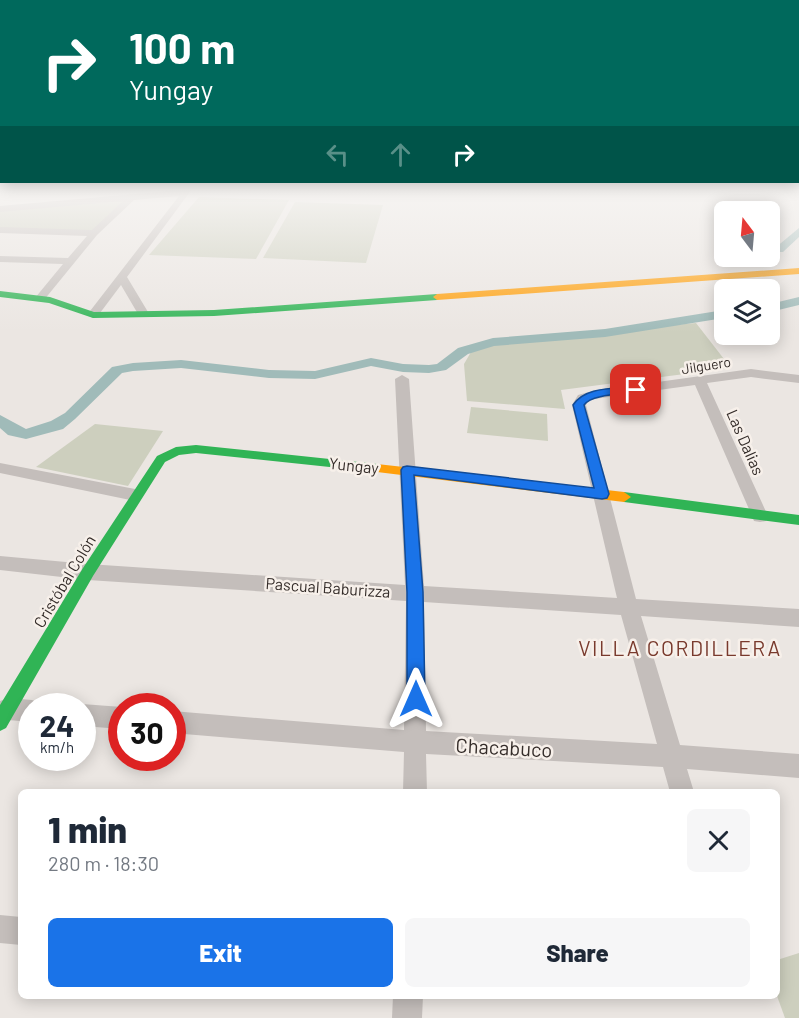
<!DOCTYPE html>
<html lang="en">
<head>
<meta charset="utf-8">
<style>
  :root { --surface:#fff; --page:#f6f6f7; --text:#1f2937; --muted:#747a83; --accent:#1a73e8 }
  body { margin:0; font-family:Barlow,sans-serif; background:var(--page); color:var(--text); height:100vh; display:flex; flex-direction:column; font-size:22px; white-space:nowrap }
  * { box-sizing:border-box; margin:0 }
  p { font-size:20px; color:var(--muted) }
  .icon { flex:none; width:33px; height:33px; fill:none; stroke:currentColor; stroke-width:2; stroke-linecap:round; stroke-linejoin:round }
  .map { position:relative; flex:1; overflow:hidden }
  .sheet { position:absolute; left:18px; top:789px; width:762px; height:210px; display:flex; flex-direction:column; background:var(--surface); border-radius:9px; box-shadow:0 3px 15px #0003 }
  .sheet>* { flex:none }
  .banner { position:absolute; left:0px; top:0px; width:800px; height:183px; box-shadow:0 3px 15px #0003; background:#00695c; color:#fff; overflow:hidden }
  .needle { width:39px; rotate:344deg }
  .buttons { position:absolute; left:714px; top:201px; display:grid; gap:12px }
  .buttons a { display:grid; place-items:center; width:66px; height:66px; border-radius:9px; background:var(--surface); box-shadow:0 3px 15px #0003; font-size:30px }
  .speed { position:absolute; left:18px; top:693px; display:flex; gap:12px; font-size:30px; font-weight:700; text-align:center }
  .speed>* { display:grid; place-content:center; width:78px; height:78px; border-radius:50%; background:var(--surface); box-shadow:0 3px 15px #0003; line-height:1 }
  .speed small { font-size:15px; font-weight:400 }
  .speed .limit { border:9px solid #d22; background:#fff; color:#111 }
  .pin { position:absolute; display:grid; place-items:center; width:51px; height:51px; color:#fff; margin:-26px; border-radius:12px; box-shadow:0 3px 9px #0006 }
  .me { position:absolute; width:66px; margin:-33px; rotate:0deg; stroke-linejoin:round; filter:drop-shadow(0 0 4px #0008) }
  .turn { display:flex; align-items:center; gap:21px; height:126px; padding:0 30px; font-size:27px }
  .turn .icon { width:78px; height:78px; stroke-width:2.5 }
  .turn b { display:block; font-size:42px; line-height:51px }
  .lanes { display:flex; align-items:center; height:57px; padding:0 30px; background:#0003; justify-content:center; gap:30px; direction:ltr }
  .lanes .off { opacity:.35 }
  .round { display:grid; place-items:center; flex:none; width:63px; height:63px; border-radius:9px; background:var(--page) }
  .head { display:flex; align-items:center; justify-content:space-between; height:102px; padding:0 30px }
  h1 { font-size:36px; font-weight:800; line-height:45px }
  .cta { display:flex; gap:12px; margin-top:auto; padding:12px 30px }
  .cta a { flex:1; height:69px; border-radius:9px; background:var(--accent); color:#fff; font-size:24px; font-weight:800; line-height:69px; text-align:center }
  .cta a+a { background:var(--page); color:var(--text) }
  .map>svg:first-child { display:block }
  .green { fill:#cdcfbe }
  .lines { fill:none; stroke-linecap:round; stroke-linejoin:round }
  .canal { fill:#a0bbb9; fill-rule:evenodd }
  .street { fill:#c4bebb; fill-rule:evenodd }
  .fast { fill:#30b455; fill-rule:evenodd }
  .slow { fill:#ff9f0a; fill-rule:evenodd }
  .route { fill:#1a73e8; stroke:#114b97; stroke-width:1.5 }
  .labels { text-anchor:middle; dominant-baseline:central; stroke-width:5; stroke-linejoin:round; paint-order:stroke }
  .far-street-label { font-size:14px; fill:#342c29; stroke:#f7f0ea }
  .street-label { font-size:16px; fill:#342c29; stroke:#f7f0ea }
  .near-street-label { font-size:20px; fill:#342c29; stroke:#f7f0ea }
  .near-neighbourhood-label { font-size:21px; letter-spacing:1.5px; fill:#793a2d; stroke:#f7f0ea }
</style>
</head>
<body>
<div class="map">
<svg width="799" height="1018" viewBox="0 0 799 1018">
  <rect width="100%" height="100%" fill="#ebe6e2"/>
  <g class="green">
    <path d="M199 197 289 200 256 259 149 255Z"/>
    <path d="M129 199 93 232 0 229V210Z"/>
    <path d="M295 202 383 205 366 263 263 258Z"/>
    <path d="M696 323 731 368 561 390 565 409 467 401 464 364 471 352 512 340Z"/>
    <path d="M471 407 547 414 548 441 467 433Z"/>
    <path d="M95 424 163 431 128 486 36 467Z"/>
    <path d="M799 953V1018H785L777 996V960Z"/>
  </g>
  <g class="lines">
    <g class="canal">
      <path d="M799 228V237L783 252H775V248Z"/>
      <path d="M799 297V305L770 312V304Z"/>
      <path d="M724 310V318L605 337 494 346 468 354 446 370 429 373 403 372 371 366 315 379 269 378 181 368 133 371 122 373 75 419 63 429 26 439 8 435 0 428V415L26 429 51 421 65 413 112 367 133 363 181 360 269 370 315 371 371 358 403 364 429 365 437 364 458 348 493 338 605 329Z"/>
    </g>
    <g class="street">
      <path d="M0 189H16L0 192Z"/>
      <path d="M192 189 127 277 148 312 146 314H138L121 285 97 317 93 318 87 315 179 196 134 200 97 235 44 300 40 301 35 298 63 264 0 262V256L68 258 87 236 0 233V227L92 230 123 201 0 212V206Z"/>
      <path d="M751 369 799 375V383L751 377 707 383 768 516 766 521 760 522 754 521 752 516 695 385 594 399 588 401 586 405 636 599 799 609V627L641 616 680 745 799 754V778L687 769 694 792H670L663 767 426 754 427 792H403L404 752 172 733V711L404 730 406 601 88 580 0 570V556L88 564 405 585 395 379 402 375 409 379 424 586 617 598 572 405 578 395 593 391ZM424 602 621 615 657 744 426 731Z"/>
      <path d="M0 463 135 489 141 491 143 495 141 499 135 501 0 473Z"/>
      <path d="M8 698 32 700 40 703 41 706H32V722L8 720 0 716V701Z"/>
      <path d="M82 704 122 707V729L82 726V706H76Z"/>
      <path d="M0 915 21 917V945L0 943Z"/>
      <path d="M393 996H423L422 1018H392Z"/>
    </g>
    <g class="fast">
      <path d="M0 291 50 297 94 312 214 310 437 294 441 297 437 300 214 316 93 318 49 303 0 297Z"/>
      <path d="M196 445 377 464 383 468 377 472 196 453 179 455 165 462 93 576 6 728 0 731V705L83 568 157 456 176 447Z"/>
      <path d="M624 492 799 515V525L624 502 617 497Z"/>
    </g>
    <g class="slow">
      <path d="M799 268V274L437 300 433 297 437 294Z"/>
      <path d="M377 464 624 492 631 497 624 502 377 472 371 468Z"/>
    </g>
  </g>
  <linearGradient id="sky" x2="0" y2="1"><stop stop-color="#8bb7d5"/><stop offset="0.57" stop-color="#f6f4f2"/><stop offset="1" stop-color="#f6f4f2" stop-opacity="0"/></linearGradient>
  <rect width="799" height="332" fill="url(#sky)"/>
  <path class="route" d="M636 386 641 390 640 392C626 395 592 393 584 405L609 494 607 498 602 499 414 475 423 592 425 699 422 706 416 708 410 706 407 699V592L401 470 403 467 407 466 594 488 573 405C585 386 615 389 636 386Z"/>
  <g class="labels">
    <g class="far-street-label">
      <text transform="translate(706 365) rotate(-9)">Jilguero</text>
    </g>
    <g class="street-label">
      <text transform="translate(746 442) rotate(66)">Las Dalias</text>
      <text transform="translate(354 465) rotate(6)">Yungay</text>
      <text transform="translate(64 581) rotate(-59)">Cristóbal Colón</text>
      <text transform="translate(328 587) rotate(4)">Pascual Baburizza</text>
    </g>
    <g class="near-street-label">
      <text transform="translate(504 747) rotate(3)">Chacabuco</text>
    </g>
    <g class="near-neighbourhood-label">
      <text x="680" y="647">VILLA CORDILLERA</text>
    </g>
  </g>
</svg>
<div class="buttons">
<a><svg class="needle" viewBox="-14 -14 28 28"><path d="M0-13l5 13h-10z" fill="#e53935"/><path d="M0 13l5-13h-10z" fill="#747a83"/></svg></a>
<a><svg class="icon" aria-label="layers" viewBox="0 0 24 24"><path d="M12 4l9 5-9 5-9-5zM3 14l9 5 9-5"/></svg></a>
</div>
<div class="speed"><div>24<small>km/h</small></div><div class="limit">30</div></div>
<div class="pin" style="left:636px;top:390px;background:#d93025"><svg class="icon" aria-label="arrive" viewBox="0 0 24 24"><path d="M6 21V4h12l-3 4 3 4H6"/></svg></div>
<svg class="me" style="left:416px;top:699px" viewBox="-20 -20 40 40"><path d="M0-17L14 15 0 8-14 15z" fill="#1a73e8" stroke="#fff" stroke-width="4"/></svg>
<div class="banner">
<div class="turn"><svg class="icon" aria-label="right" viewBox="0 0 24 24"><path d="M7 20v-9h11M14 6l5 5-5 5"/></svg><div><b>100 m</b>Yungay</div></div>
<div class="lanes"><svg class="icon off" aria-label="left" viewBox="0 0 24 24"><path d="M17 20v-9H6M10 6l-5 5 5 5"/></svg><svg class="icon off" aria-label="ahead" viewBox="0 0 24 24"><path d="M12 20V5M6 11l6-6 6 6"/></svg><svg class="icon" aria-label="right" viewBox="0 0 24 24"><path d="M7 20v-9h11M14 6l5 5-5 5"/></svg></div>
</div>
<section class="sheet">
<div class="head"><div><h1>1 min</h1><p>280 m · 18:30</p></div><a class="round"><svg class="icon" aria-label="close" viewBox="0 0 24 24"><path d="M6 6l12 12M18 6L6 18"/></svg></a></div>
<div class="cta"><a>Exit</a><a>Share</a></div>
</section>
</div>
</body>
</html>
